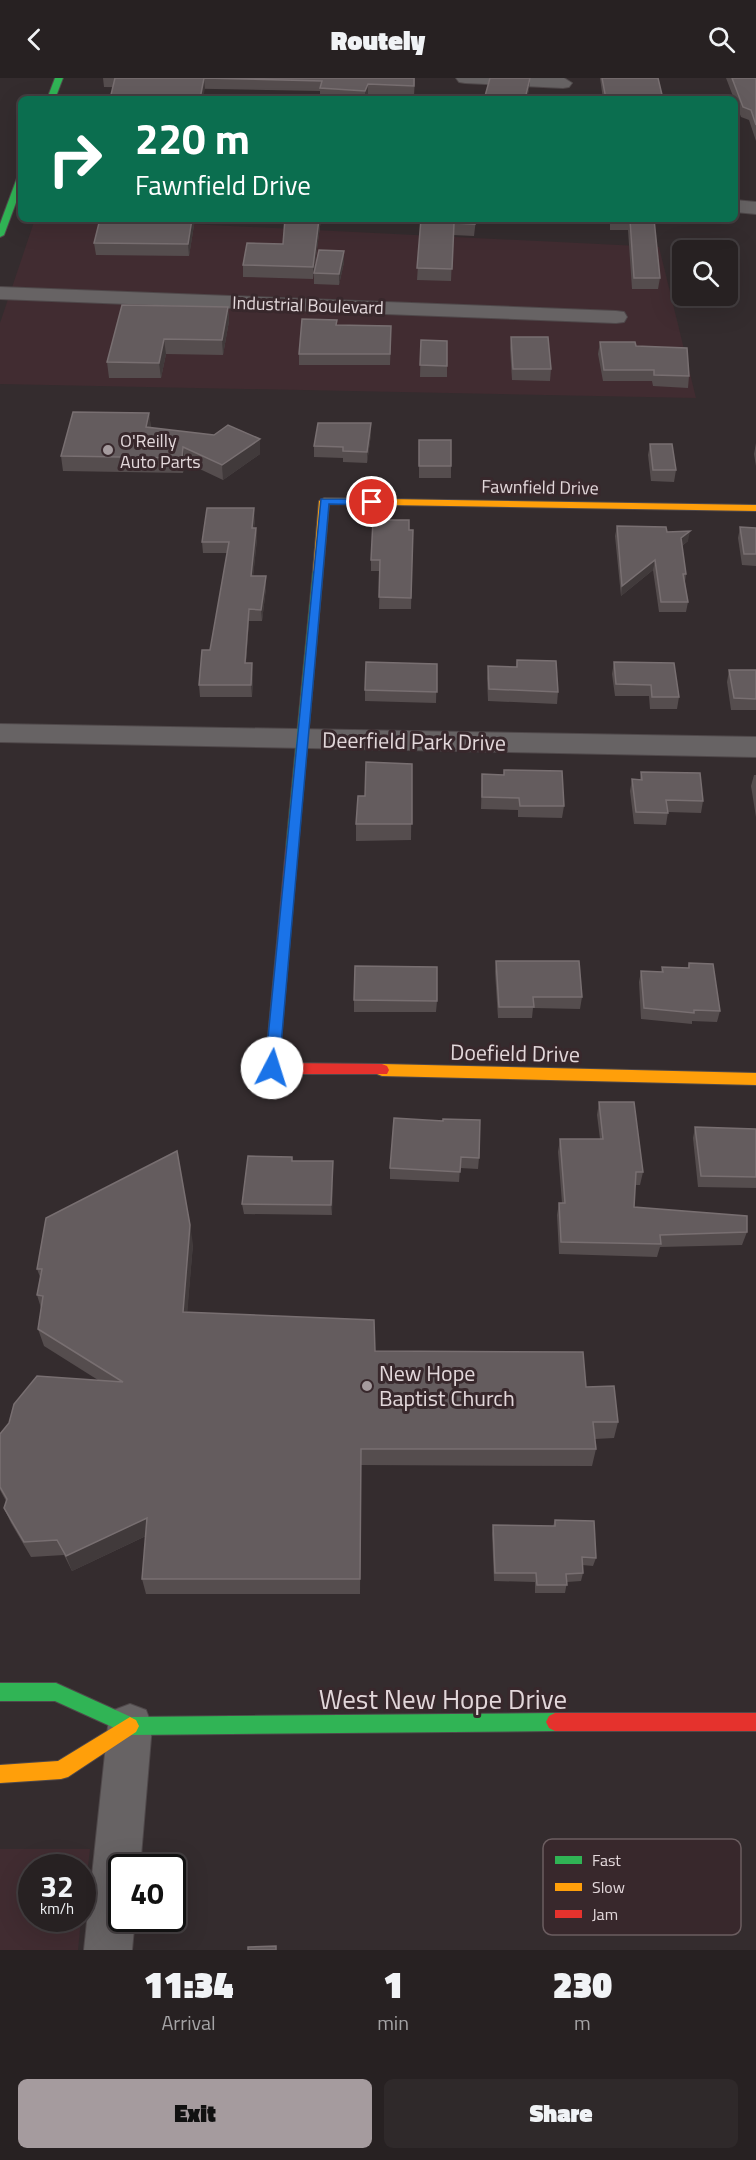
<!DOCTYPE html>
<html lang="en">
<head>
<meta charset="utf-8">
<style>
  :root { --surface:#272122; --page:#2f292a; --text:#f1f3f6; --muted:#a4a3a5; --line:#433e40; --accent:#a59b9e }
  body { margin:0; font-family:"Titillium Web",sans-serif; background:var(--page); color:var(--text); height:100vh; display:flex; flex-direction:column; font-size:22px; white-space:nowrap }
  * { box-sizing:border-box; margin:0 }
  p { font-size:20px; color:var(--muted) }
  .icon { flex:none; width:33px; height:33px; fill:none; stroke:currentColor; stroke-width:2; stroke-linecap:round; stroke-linejoin:round }
  .map { position:relative; height:1872px; overflow:hidden }
  .panel { display:flex; flex-direction:column; background:var(--surface); flex:1 }
  .panel>* { flex:none }
  .hud { position:absolute; left:18px; top:18px; width:720px; height:126px; border-radius:9px; box-shadow:0 6px 24px #0002,0 0 0 2px var(--line); background:#0b6e4f; color:#fff; overflow:hidden }
  .controls { position:absolute; left:672px; top:162px; display:grid; gap:12px }
  .controls a { display:grid; place-items:center; width:66px; height:66px; border-radius:9px; background:var(--surface); box-shadow:0 6px 24px #0002,0 0 0 2px var(--line); font-size:30px }
  .speed { position:absolute; left:18px; top:1776px; display:flex; gap:12px; font-size:30px; font-weight:700; text-align:center }
  .speed>* { display:grid; place-content:center; width:78px; height:78px; border-radius:50%; background:var(--surface); box-shadow:0 6px 24px #0002,0 0 0 2px var(--line); line-height:1 }
  .speed small { font-size:15px; font-weight:400 }
  .speed .limit { border:3px solid #111; border-radius:9px; background:#fff; color:#111 }
  .pin { position:absolute; display:grid; place-items:center; width:51px; height:51px; color:#fff; margin:-26px; border:3px solid #fff; border-radius:50%; box-shadow:0 2px 6px #0007 }
  .me { position:absolute; width:66px; margin:-33px; rotate:5deg; stroke-linejoin:round; filter:drop-shadow(0 0 4px #0008) }
  .turn { display:flex; align-items:center; gap:21px; height:126px; padding:0 18px; font-size:27px }
  .turn .icon { width:78px; height:78px; stroke-width:2.5 }
  .turn b { display:block; font-size:42px; line-height:51px }
  .eta { display:flex; justify-content:space-evenly; align-items:center; height:102px; text-align:center }
  .eta b { font-size:36px; font-weight:800; line-height:42px }
  .action { display:flex; gap:12px; margin-top:auto; padding:12px 18px }
  .action a { flex:1; height:69px; border-radius:9px; background:var(--accent); color:#111; font-size:24px; font-weight:800; line-height:69px; text-align:center }
  .action a+a { background:var(--page); color:var(--text) }
  header { display:flex; justify-content:space-between; align-items:center; height:78px; padding:0 18px; background:var(--surface); font-size:27px; font-weight:800 }
  .map>svg:first-child { display:block }
  .built { fill:#412c31 }
  .lines { fill:none; stroke-linecap:round; stroke-linejoin:round }
  .street-casing { stroke:#4f484a; stroke-width:2 }
  .fast-casing { stroke:#4f484a; stroke-width:2 }
  .slow-casing { stroke:#4f484a; stroke-width:2 }
  .jam-casing { stroke:#4f484a; stroke-width:2 }
  .street { fill:#676364; fill-rule:evenodd }
  .fast { fill:#30b455; fill-rule:evenodd }
  .slow { fill:#ff9f0a; fill-rule:evenodd }
  .jam { fill:#e5322d; fill-rule:evenodd }
  .wall { fill:#554d4e }
  .shaded-wall { fill:#413a3b }
  .building { fill:#645c5e; stroke:#786f71; stroke-width:1.5 }
  .route { fill:#1a73e8; stroke:#114b97; stroke-width:1.5 }
  .poi-dot { fill:#a59b9e; stroke:#38282c; stroke-width:2 }
  .labels { text-anchor:middle; dominant-baseline:central; stroke-width:6; stroke-linejoin:round; paint-order:stroke }
  .far-street-label { font-size:18px; fill:#e2d7da; stroke:#38282c }
  .far-poi-label { font-size:18px; fill:#e2d7da; stroke:#38282c; text-anchor:start }
  .street-label { font-size:22px; fill:#e2d7da; stroke:#38282c }
  .poi-label { font-size:22px; fill:#e2d7da; stroke:#38282c; text-anchor:start }
  .near-street-label { font-size:27px; fill:#e2d7da; stroke:#38282c }
  .key { fill:#38282c; stroke:#6b5d60; stroke-width:1.5 }
  .key-label { font-size:16px; fill:#e2d7da }
</style>
</head>
<body>
<header><svg class="icon" aria-label="back" viewBox="0 0 24 24"><path d="M15 5l-7 7 7 7"/></svg>Routely<svg class="icon" aria-label="search" viewBox="0 0 24 24"><circle cx="10" cy="10" r="6"/><path d="M15 15l6 6"/></svg></header>
<div class="map">
<svg width="756" height="1872" viewBox="0 0 756 1872">
  <rect width="100%" height="100%" fill="#342c2e"/>
  <g class="built">
    <path d="M35 141H89L659 169 696 320 0 306V245Z"/>
    <path d="M0 1771H90L83 1832 82 1790H32V1840L81 1841 78 1872H0Z"/>
  </g>
  <g class="lines">
    <g class="street-casing">
      <g id="street">
        <path d="M456 0H564L572 5 569 9 563 10 465 5 459 4Z"/>
        <path d="M735 122 756 124V136L735 134Z"/>
        <path d="M0 209 616 233 624 234 627 239 624 244 616 245 0 221Z"/>
        <path d="M0 646 756 659V679L0 664Z"/>
        <path d="M130 1626 146 1632 152 1648 140 1790H122V1840H135L132 1872H84L108 1648 114 1632Z"/>
      </g>
    </g>
    <g class="fast-casing">
      <g id="fast">
        <path d="M55 0H63L55 21H47Z"/>
        <path d="M21 98V111L4 157 0 159V146L17 100Z"/>
        <path d="M318 490 323 493 298 770 292 774 286 770 313 493Z"/>
        <path d="M0 1605H56L131 1639 555 1635 561 1638 564 1644 561 1650 555 1653 130 1657 55 1623H0Z"/>
      </g>
    </g>
    <g class="slow-casing">
      <g id="slow">
        <path d="M324 420 756 427V433L329 426 323 493 318 496 313 493 319 423Z"/>
        <path d="M382 986 756 995V1007L382 998 377 996 375 992 377 988Z"/>
        <path d="M130 1639 136 1642 139 1648 136 1654 68 1699 61 1701 0 1705V1687L58 1683Z"/>
      </g>
    </g>
    <g class="jam-casing">
      <g id="jam">
        <path d="M292 766 298 770 279 985 382 986 387 988 389 992 387 996H272L267 994 265 990 286 770Z"/>
        <path d="M555 1635H756V1653H555L549 1650 546 1644 549 1638Z"/>
      </g>
    </g>
    <use href="#street" class="street"/>
    <use href="#fast" class="fast"/>
    <use href="#slow" class="slow"/>
    <use href="#jam" class="jam"/>
  </g>
  <g class="wall">
    <path d="M103 0H415L414 18 368 16 366 21H320V13L104 9Z"/>
    <path d="M530 0 529 11 527 21H485V18Z"/>
    <path d="M600 0H658L663 21H603Z"/>
    <path d="M726 0H756V63L749 42 741 39Z"/>
    <path d="M195 141 189 178 96 177 94 165Z"/>
    <path d="M285 141H321L313 201 243 199V187L283 166Z"/>
    <path d="M391 141H476L474 158 453 157 451 203 417 202 421 143 391 142Z"/>
    <path d="M610 141H654L660 200 658 211H632L628 152H610Z"/>
    <path d="M344 173V184L339 207 314 206V195Z"/>
    <path d="M228 229 229 243 223 277 166 276 161 300H109L107 284Z"/>
    <path d="M337 247 391 260 390 287H299V276Z"/>
    <path d="M511 259 551 291 550 303 512 302 510 270Z"/>
    <path d="M421 262 447 288V299H420Z"/>
    <path d="M600 264 636 268 689 298 688 310 653 308 652 303H603L598 276Z"/>
    <path d="M149 335 151 350 260 376 223 402 185 384 183 395 63 393 61 378Z"/>
    <path d="M371 356 367 385 343 384V380L314 379V368Z"/>
    <rect x="419" y="362" width="32" height="38"/>
    <path d="M756 365V388L754 376Z"/>
    <path d="M650 366 676 392 674 404 651 403 648 377Z"/>
    <path d="M255 442 254 450H256L257 461 253 498 266 510 262 543H249L246 585 253 597 252 619H200L199 607 210 572 227 475H203L202 464Z"/>
    <path d="M617 448 667 454 688 463 682 468 686 496 685 504 688 524 686 534H659L653 492 621 518 615 458Z"/>
    <path d="M740 449 756 450V488L742 487 738 460Z"/>
    <path d="M409 452H413L411 531H379L380 493H371V482Z"/>
    <path d="M517 582 558 614 557 626 488 623 487 600 488 588 516 589Z"/>
    <path d="M614 584 679 619 677 631H650L649 618H615L612 596Z"/>
    <path d="M437 586 436 625 365 623V612Z"/>
    <path d="M729 592H756V632H731L727 604Z"/>
    <path d="M412 686 411 762 356 763V746Z"/>
    <path d="M504 692 564 728 562 740 518 739V732L481 731 482 696 504 697Z"/>
    <path d="M641 694 703 723 701 735 668 734 666 747 634 746 630 713 632 701H640Z"/>
    <path d="M754 697H756V739L751 708Z"/>
    <path d="M496 883 582 919 580 931 533 930 532 940H498L495 894Z"/>
    <path d="M689 885 720 933 717 944 692 943V946L641 941 639 904 641 893 661 894 662 889 688 890Z"/>
    <path d="M354 922 437 923 436 934H354Z"/>
    <path d="M599 1024 643 1094 640 1107H635L634 1129 747 1154 742 1167 660 1169 657 1179 559 1176 557 1137 559 1125H562L558 1074 560 1061H600L597 1037Z"/>
    <path d="M443 1043 479 1080 478 1091 460 1090 459 1104 390 1101V1090Z"/>
    <path d="M695 1049 756 1051V1110L698 1109 693 1060Z"/>
    <path d="M292 1083H333L332 1137 244 1136 242 1126Z"/>
    <path d="M193 1166 187 1234 375 1273 586 1309 618 1344 614 1360 595 1361 596 1371 592 1388 361 1387 360 1516H146L142 1501 146 1458 72 1493 64 1477 31 1479 11 1445 4 1430 6 1423 0 1412V1356L98 1302 44 1268 38 1251 41 1230 37 1217 40 1199 37 1191Z"/>
    <path d="M555 1442 596 1480 593 1488 582 1487 583 1495 581 1503 567 1504 565 1515H535V1504L494 1503 492 1456 493 1447 553 1448Z"/>
  </g>
  <g class="shaded-wall">
    <path d="M204 0 205 10 203 21H200Z"/>
    <path d="M530 0 529 11 527 21H525Z"/>
    <path d="M368 6V16L366 21H365V13Z"/>
    <path d="M192 141H195L189 178 188 166Z"/>
    <path d="M319 141H321L313 201V189Z"/>
    <path d="M344 173V184L339 207V196Z"/>
    <path d="M228 229 229 243 223 277 222 262Z"/>
    <path d="M164 261 166 276 161 300 159 285Z"/>
    <path d="M149 335 151 350 146 349Z"/>
    <path d="M371 345V356L367 385V374Z"/>
    <path d="M260 361V376L223 402 222 387Z"/>
    <path d="M183 369 185 384 183 395 182 380Z"/>
    <path d="M254 430 255 442 253 461 252 450Z"/>
    <path d="M256 450 257 461 252 510 251 498Z"/>
    <path d="M690 453 688 463 679 470 681 460Z"/>
    <path d="M655 482 653 492 621 518 622 508Z"/>
    <path d="M266 498V510L262 543 261 532Z"/>
    <path d="M249 531V543L245 597V585Z"/>
    <path d="M252 585 253 597 252 619 251 607Z"/>
    <path d="M333 1083V1094L332 1137 331 1127Z"/>
    <path d="M190 1147 193 1166 186 1251 183 1234Z"/>
    <path d="M147 1440 152 1455 72 1493 66 1478Z"/>
  </g>
  <g class="building">
    <path d="M115 0H414V8L368 6 365 13 320 10 322 3 204 0 200 21H110Z"/>
    <path d="M490 0H530L525 21 485 18Z"/>
    <path d="M602 0H658L663 21H606Z"/>
    <path d="M732 0H756V47L751 32 743 29Z"/>
    <path d="M100 141H192L188 166 94 165Z"/>
    <path d="M285 141H319L313 189 243 187 247 165 283 166Z"/>
    <path d="M421 141H475V146L454 145 452 191 417 190Z"/>
    <path d="M611 141H654L660 200H634L630 142Z"/>
    <path d="M319 172 344 173 339 196 314 195Z"/>
    <path d="M122 227 228 229 222 262 164 261 159 285 107 284Z"/>
    <path d="M302 241 337 242 336 247 391 248 390 276H299Z"/>
    <path d="M511 259H548L551 291H513Z"/>
    <path d="M421 262 447 263V288L420 287Z"/>
    <path d="M600 264H635L636 268 687 270 689 298 654 297V292H604Z"/>
    <path d="M73 334 149 335 146 349 214 357 228 347 260 361 222 387 183 369 182 380 61 378Z"/>
    <path d="M318 345H371L367 374 343 373V369L314 368Z"/>
    <rect x="419" y="362" width="32" height="26"/>
    <path d="M650 366H672L676 392H653Z"/>
    <path d="M207 430H254L252 450H256L251 498H266L261 532 249 531 245 585H252L251 607H199L202 572H210L229 464H202Z"/>
    <path d="M373 442H409V452H413L411 520 379 519 380 482H371Z"/>
    <path d="M617 448 666 449 667 454 690 453 681 460 686 496H683L688 524H661L655 482 622 508Z"/>
    <path d="M740 449 756 450V476H744Z"/>
    <path d="M517 582 556 583 558 614 489 611 488 588 517 589Z"/>
    <path d="M366 584 437 586V614L365 612Z"/>
    <path d="M614 584 674 585 679 619H652L651 607 616 606Z"/>
    <path d="M729 592H756V621L734 620Z"/>
    <path d="M366 684 412 686V746H356L358 718H365Z"/>
    <path d="M504 692 562 693 564 728H520L519 720 482 719V696L504 697Z"/>
    <path d="M641 694 700 695 703 723 666 722 668 735 636 734 632 701 642 702Z"/>
    <path d="M496 883H579L582 919H533L534 929H499Z"/>
    <path d="M689 885 713 886 720 933 694 932V935L644 930 641 893 663 894 662 889 689 890Z"/>
    <path d="M355 888 437 889V923L354 922Z"/>
    <path d="M599 1024H634L643 1094H636L634 1129 747 1138V1154L660 1157 661 1166 561 1164 559 1125H565L560 1061H603Z"/>
    <path d="M394 1040 443 1043V1041L480 1042 479 1080 461 1079 460 1094 390 1090Z"/>
    <path d="M695 1049 756 1051V1099L701 1098Z"/>
    <path d="M177 1073 190 1147 183 1234 374 1242 375 1273 583 1274 586 1309 614 1308 618 1344H593L596 1371H361L360 1501H142L147 1440 66 1478 57 1462 24 1464 4 1430 7 1421 0 1409V1356L9 1345 14 1326 37 1298 123 1304 38 1251 43 1218 37 1217 42 1191H37L46 1140Z"/>
    <path d="M248 1078 292 1079V1083H333L331 1127 242 1126Z"/>
    <path d="M555 1442 594 1443 596 1480 582 1479 583 1495 566 1496 567 1507H537L536 1495H495L493 1447 555 1448Z"/>
    <path d="M276 1868V1872H248V1869Z"/>
  </g>
  <path class="route" d="M321 421H372L377 424 372 427 329 426 279 990 277 994H267L265 990Z"/>
  <g class="poi-dot">
    <circle cx="108" cy="372" r="6"/>
    <circle cx="367" cy="1308" r="6"/>
  </g>
  <g class="labels">
    <g class="far-street-label">
      <text transform="translate(308 227) rotate(2)">Industrial Boulevard</text>
      <text transform="translate(540 409) rotate(1)">Fawnfield Drive</text>
    </g>
    <g class="far-poi-label">
      <text x="120" y="362">O'Reilly<tspan x="120" dy="21">Auto Parts</tspan></text>
    </g>
    <g class="street-label">
      <text transform="translate(414 663) rotate(1)">Deerfield Park Drive</text>
      <text transform="translate(515 975) rotate(1)">Doefield Drive</text>
    </g>
    <g class="poi-label">
      <text x="379" y="1295">New Hope<tspan x="379" dy="25">Baptist Church</tspan></text>
    </g>
    <g class="near-street-label">
      <text x="443" y="1620">West New Hope Drive</text>
    </g>
  </g>
  <rect x="543" y="1761" width="198" height="96" rx="9" class="key"/>
  <rect x="555" y="1778" width="27" height="8" fill="#30b455"/>
  <rect x="555" y="1805" width="27" height="8" fill="#ff9f0a"/>
  <rect x="555" y="1832" width="27" height="8" fill="#e5322d"/>
  <g class="key-label">
    <text x="592" y="1788">Fast</text>
    <text x="592" y="1815">Slow</text>
    <text x="592" y="1842">Jam</text>
  </g>
</svg>
<div class="controls">
<a><svg class="icon" aria-label="search" viewBox="0 0 24 24"><circle cx="10" cy="10" r="6"/><path d="M15 15l6 6"/></svg></a>
</div>
<div class="speed"><div>32<small>km/h</small></div><div class="limit">40</div></div>
<div class="pin" style="left:372px;top:424px;background:#d93025"><svg class="icon" aria-label="arrive" viewBox="0 0 24 24"><path d="M6 21V4h12l-3 4 3 4H6"/></svg></div>
<svg class="me" style="left:272px;top:990px" viewBox="-20 -20 40 40"><circle r="19" fill="#fff"/><path d="M0-13L10 11 0 6-10 11z" fill="#1a73e8"/></svg>
<div class="hud">
<div class="turn"><svg class="icon" aria-label="right" viewBox="0 0 24 24"><path d="M7 20v-9h11M14 6l5 5-5 5"/></svg><div><b>220 m</b>Fawnfield Drive</div></div>
</div>
</div>
<section class="panel">
<div class="eta">
<div><b>11:34</b><p>Arrival</p></div>
<div><b>1</b><p>min</p></div>
<div><b>230</b><p>m</p></div>
</div>
<div class="action"><a>Exit</a><a>Share</a></div>
</section>
</body>
</html>
